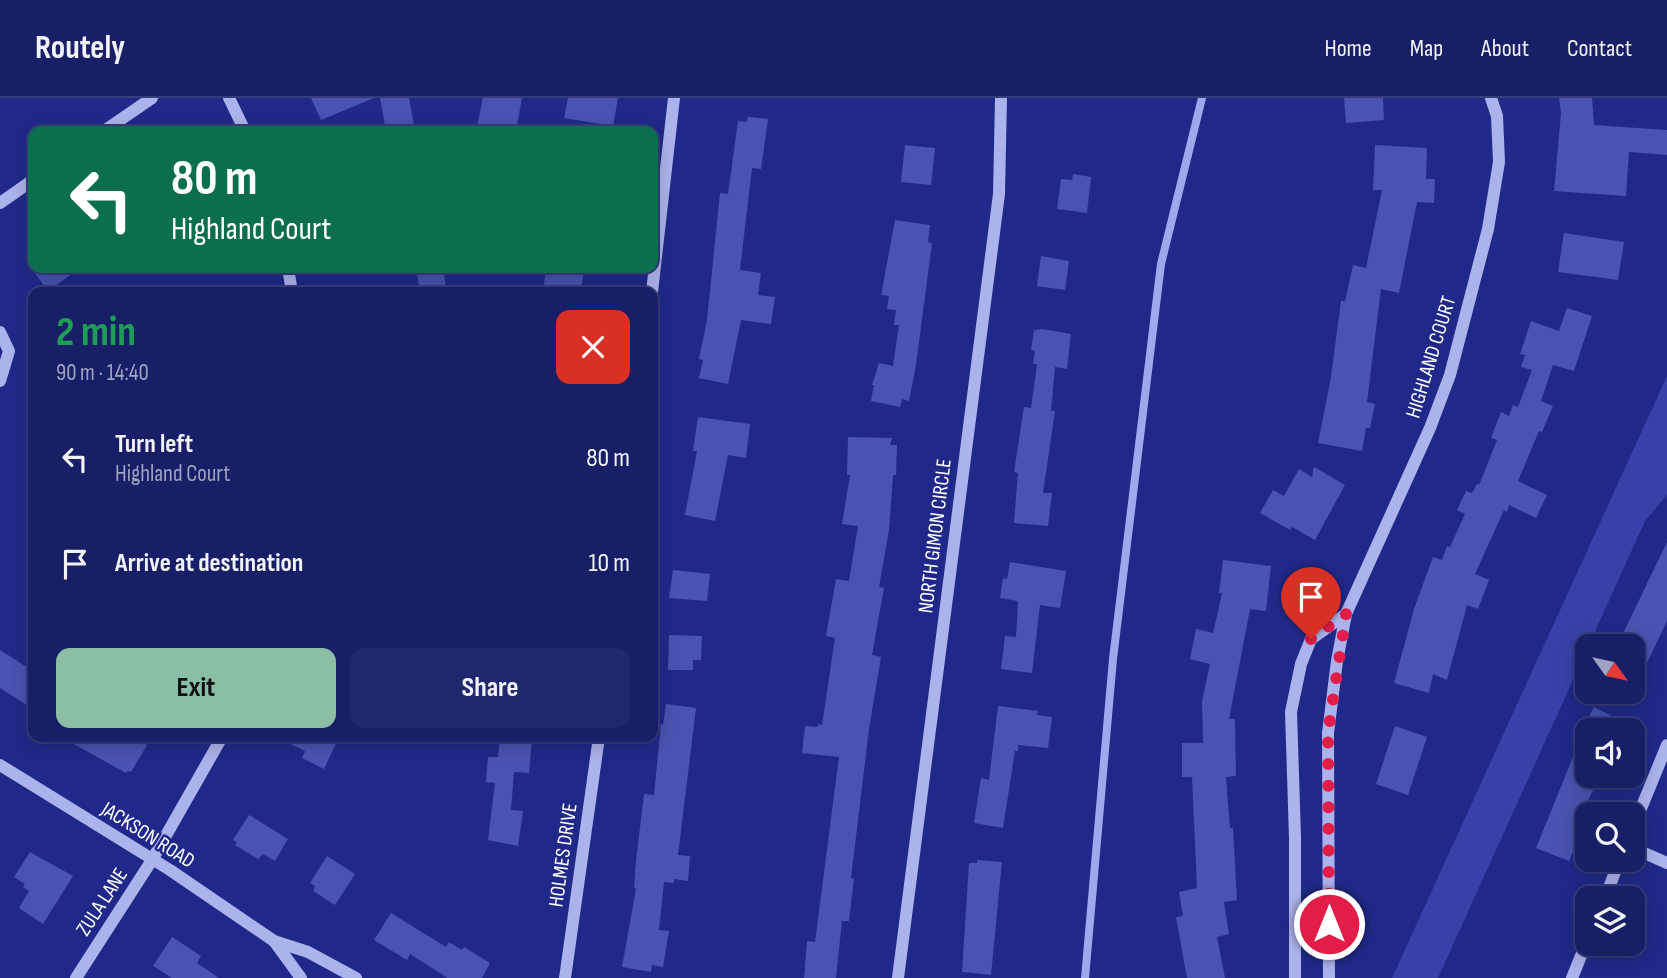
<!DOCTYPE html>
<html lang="en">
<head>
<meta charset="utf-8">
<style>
  :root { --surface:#181f67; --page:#21276d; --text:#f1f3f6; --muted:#9fa2c0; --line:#363d7b; --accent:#8abfa5 }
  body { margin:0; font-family:"Sofia Sans Condensed",sans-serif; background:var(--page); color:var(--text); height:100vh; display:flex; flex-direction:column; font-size:26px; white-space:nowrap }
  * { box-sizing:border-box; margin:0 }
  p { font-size:23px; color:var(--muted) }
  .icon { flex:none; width:38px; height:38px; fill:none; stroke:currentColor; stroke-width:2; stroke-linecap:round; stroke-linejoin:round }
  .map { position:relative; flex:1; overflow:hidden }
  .sheet { position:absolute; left:28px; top:189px; width:630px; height:455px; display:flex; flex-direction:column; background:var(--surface); border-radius:14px; box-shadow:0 4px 18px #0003,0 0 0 2px var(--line) }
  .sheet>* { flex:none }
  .guide { position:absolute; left:28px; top:28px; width:630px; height:147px; border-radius:14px; box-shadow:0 4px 18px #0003,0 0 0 2px var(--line); background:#0b6e4f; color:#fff; overflow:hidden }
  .needle { width:46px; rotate:123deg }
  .buttons { position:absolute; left:1575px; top:536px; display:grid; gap:14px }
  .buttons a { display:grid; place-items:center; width:70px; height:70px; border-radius:14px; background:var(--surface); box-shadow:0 4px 18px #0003,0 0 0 2px var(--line); font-size:35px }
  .pin { position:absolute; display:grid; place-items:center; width:60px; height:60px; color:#fff; margin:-72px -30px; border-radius:50% 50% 50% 0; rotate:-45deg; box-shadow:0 0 7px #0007 }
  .pin .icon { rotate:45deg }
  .me { position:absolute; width:77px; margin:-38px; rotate:0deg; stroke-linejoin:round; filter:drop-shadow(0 0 5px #0008) }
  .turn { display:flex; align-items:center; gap:24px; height:147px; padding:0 28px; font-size:32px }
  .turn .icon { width:91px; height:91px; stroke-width:2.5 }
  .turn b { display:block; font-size:49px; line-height:60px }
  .round { display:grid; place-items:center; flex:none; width:74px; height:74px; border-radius:14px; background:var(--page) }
  .head { display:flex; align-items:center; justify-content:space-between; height:119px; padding:0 28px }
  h1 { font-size:42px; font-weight:700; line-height:52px; color:#1e9e55 }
  .action { display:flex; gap:14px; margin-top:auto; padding:14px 28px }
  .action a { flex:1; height:80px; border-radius:14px; background:var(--accent); color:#111; font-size:28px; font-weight:700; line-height:80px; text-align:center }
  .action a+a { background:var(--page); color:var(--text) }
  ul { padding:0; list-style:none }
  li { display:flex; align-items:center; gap:21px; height:105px; padding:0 28px }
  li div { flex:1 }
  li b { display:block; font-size:26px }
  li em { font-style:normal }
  header { display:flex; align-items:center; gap:42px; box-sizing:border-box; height:98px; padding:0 35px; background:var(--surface); border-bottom:2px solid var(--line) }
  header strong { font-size:33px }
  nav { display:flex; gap:38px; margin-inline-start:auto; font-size:24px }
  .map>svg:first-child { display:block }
  .green { fill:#3742a8 }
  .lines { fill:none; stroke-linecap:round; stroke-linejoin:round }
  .stream { stroke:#9fa8ec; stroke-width:8 }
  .building { fill:#4953b1 }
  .minor { stroke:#acb2eb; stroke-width:12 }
  .route { stroke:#e11d48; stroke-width:12; stroke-dasharray:0 21.6 }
  .labels { text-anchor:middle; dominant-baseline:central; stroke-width:5; stroke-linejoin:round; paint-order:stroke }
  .street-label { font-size:21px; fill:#fff; stroke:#202989 }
</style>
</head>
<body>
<header>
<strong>Routely</strong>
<nav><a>Home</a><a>Map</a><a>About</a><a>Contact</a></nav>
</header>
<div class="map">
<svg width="1667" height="880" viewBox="0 0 1667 880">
  <rect width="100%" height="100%" fill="#202989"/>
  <path class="green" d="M1667 278V397L1645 423 1438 880H1392Z"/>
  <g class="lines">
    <path class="stream" d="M1085 880 1113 561 1161 166 1202 0"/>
  </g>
  <g class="building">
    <path d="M311 0H374L321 22Z"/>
    <path d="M380 0H409L415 33H386Z"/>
    <path d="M483 0H522L516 33H476Z"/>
    <path d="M568 0H618L613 28 564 20Z"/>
    <path d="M1344 0H1383L1384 22 1346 25Z"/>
    <path d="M1559 0H1592L1594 27 1667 32V57L1629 54 1626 98 1554 93 1561 15Z"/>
    <path d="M748 19 768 21 761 71 752 70 740 172 761 175 758 197 775 199 771 226 741 222 728 286 699 280 703 262 699 261 707 222 720 95 728 96 738 23 747 24Z"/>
    <path d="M905 47 935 50 931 87 901 84Z"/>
    <path d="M1375 47 1427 50 1426 81H1435L1434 105 1417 104 1399 195 1381 191 1367 304 1375 306 1370 330H1366L1362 353 1318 345 1331 279 1341 203H1345L1353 167 1366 170 1382 92H1373Z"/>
    <path d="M1073 76 1091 79 1087 115 1057 111 1061 81 1072 82Z"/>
    <path d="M895 122 930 127 928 144 932 145 916 267 909 303 902 301 900 309 871 303 874 287H872L879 265 893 268 899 227H894L896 212 887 211 889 198 881 197Z"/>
    <path d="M1564 135 1624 144 1618 182 1558 174Z"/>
    <path d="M1041 158 1069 163 1065 192 1037 188Z"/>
    <path d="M31 170H80L48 193Z"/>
    <path d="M416 170H443L446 190 420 194Z"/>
    <path d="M546 170H584L581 194H543Z"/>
    <path d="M1567 210 1592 218 1574 273 1553 267 1541 303 1553 308 1542 334 1539 333 1518 383 1547 397 1536 420 1509 407 1507 414 1504 412 1475 476 1489 482 1478 511 1467 507 1447 582 1433 576 1429 595 1394 585 1414 511 1433 459 1442 462 1447 448 1450 449 1465 416 1457 412 1466 393 1472 395 1477 386 1479 387 1497 342 1491 340 1501 314 1509 318 1513 307 1518 309 1532 272 1521 269 1525 257 1520 256 1531 223 1559 233Z"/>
    <path d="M1042 231 1071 236 1067 271 1055 269 1051 313H1055L1043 395H1052L1048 428 1014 425 1018 375 1014 374 1024 309 1031 310 1037 266H1033L1035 253 1031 252 1034 232Z"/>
    <path d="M698 319 750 326 746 360 728 357 715 423 685 417 697 353H693Z"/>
    <path d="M848 339 892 340 890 347H897L896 377H893L889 432 879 489 884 490 872 557 881 559 869 631 851 780 854 781 849 823H842L836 880H804L807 843 815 844 839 659 802 655 805 628 818 629V626L822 627 835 540 826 538 836 481 849 483 858 428 842 426 850 377H847Z"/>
    <path d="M1314 369 1345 387 1315 442 1292 429 1290 432 1260 415 1273 392 1284 398 1299 371 1312 379Z"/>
    <path d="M1667 444V523L1647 565 1633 558V548H1617Z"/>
    <path d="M1223 462 1271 468 1266 513 1250 511 1229 621H1235L1236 678 1226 679 1230 730H1233L1237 802 1224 804 1229 836 1217 839 1225 880H1187L1176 819 1183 818 1179 794 1197 790 1192 679H1182V645H1203L1202 603 1210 566 1190 561 1196 531 1213 535 1222 495H1219Z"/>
    <path d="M1010 464 1066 473 1060 510 1040 507 1032 575 1001 571 1005 538 1016 539 1018 503 1000 500 1003 480 1007 481Z"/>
    <path d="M673 472 710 476 707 503 669 500Z"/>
    <path d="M669 537 702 538 701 562H693V572H668Z"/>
    <path d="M0 552 33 573V611L0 590Z"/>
    <path d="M666 606 696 610 678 757 690 758 688 783 674 781V785L664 784 659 832 669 833 663 869 652 867 651 874 622 869 636 791 634 790 636 763 644 696 654 697 661 626 663 627Z"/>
    <path d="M998 608 1038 613 1037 617 1052 619 1048 650 1018 647V653H1015L1003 730 974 725 981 680 989 682Z"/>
    <path d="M1594 609 1639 632H1587V677H1601L1586 706 1592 708 1569 763 1536 750 1584 632H1582Z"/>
    <path d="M1395 628 1427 639 1408 697 1376 686Z"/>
    <path d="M61 639H134L147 647 131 674 128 673 126 675Z"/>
    <path d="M276 639H339L324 671 302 660 305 653Z"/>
    <path d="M500 639H532L529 675 514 674 511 712 523 713 518 748 488 742 495 685 486 684 488 659H498Z"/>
    <path d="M249 717 288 741 275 763 263 756 258 761 235 747 237 744 233 742Z"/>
    <path d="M30 754 73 778 43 826 19 810 29 793 23 789 25 786 14 779Z"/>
    <path d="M327 758 355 776 335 807 313 793 315 788 310 785Z"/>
    <path d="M977 762 1002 764 991 877 962 874 969 765H977Z"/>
    <path d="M391 815 446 849 449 844 462 852 464 849 490 865 482 880H448L410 856 407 862 374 842Z"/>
    <path d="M172 839 201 858 197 865 219 880H172L153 868Z"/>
  </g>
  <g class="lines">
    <g class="minor">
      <path d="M229 0 245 33"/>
      <path d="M104 33 152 0"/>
      <path d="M0 105 33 82"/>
      <path d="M288 170 292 194"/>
      <path d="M652 194 674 0"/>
      <path d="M0 234 9 253 0 283"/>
      <path d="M0 667 170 772 274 843 308 854 356 880"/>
      <path d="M1633 730 1667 647"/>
      <path d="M1633 750 1667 765"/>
      <path d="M1605 800 1620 761"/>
      <path d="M274 843 301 880"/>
      <path d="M76 880 152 762 222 639"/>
      <path d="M565 880 599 639"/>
      <path d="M898 880 999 96 1001 0"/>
      <path d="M1295 880V740L1291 614 1301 566 1311 541 1346 516"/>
      <path d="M1329 880 1328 635 1337 563 1346 516 1430 330 1450 277 1488 131 1499 64 1497 18 1491 0"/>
      <path d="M1572 880 1587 843"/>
    </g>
  </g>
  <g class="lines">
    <path class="route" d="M1311 541 1346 516 1328 635 1329 826"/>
  </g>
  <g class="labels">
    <g class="street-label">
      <text transform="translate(1431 259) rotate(-73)">HIGHLAND COURT</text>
      <text transform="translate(935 438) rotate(-83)">NORTH GIMON CIRCLE</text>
      <text transform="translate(148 737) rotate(32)">JACKSON ROAD</text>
      <text transform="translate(563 757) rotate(-82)">HOLMES DRIVE</text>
      <text transform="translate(102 804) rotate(-57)">ZULA LANE</text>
    </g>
  </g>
</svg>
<div class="buttons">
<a><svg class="needle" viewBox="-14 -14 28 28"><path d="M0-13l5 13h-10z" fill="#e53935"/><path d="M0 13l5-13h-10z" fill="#9fa2c0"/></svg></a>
<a><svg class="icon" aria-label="sound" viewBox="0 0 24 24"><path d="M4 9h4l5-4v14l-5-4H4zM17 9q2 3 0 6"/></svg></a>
<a><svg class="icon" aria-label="search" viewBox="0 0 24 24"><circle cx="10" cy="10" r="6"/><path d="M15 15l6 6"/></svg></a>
<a><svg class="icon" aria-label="layers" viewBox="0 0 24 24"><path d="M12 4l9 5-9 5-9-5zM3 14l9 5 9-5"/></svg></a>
</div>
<div class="pin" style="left:1311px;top:541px;background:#d93025"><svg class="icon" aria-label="arrive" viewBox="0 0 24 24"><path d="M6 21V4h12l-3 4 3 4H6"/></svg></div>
<svg class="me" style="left:1329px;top:826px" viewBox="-20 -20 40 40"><circle r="17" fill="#e11d48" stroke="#fff" stroke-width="3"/><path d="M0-11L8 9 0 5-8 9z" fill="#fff"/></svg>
<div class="guide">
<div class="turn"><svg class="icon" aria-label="left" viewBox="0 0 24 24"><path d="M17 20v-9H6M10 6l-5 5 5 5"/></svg><div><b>80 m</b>Highland Court</div></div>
</div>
<section class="sheet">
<div class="head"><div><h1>2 min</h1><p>90 m · 14:40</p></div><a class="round" style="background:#d93025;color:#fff"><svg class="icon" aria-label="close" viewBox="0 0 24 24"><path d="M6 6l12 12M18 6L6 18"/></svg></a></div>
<ul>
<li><svg class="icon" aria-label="left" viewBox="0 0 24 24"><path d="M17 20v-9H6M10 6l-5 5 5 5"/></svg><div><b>Turn left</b><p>Highland Court</p></div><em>80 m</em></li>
<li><svg class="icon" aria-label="arrive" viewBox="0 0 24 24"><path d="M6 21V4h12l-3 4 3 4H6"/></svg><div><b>Arrive at destination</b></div><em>10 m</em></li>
</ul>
<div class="action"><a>Exit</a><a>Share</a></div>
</section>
</div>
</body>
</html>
